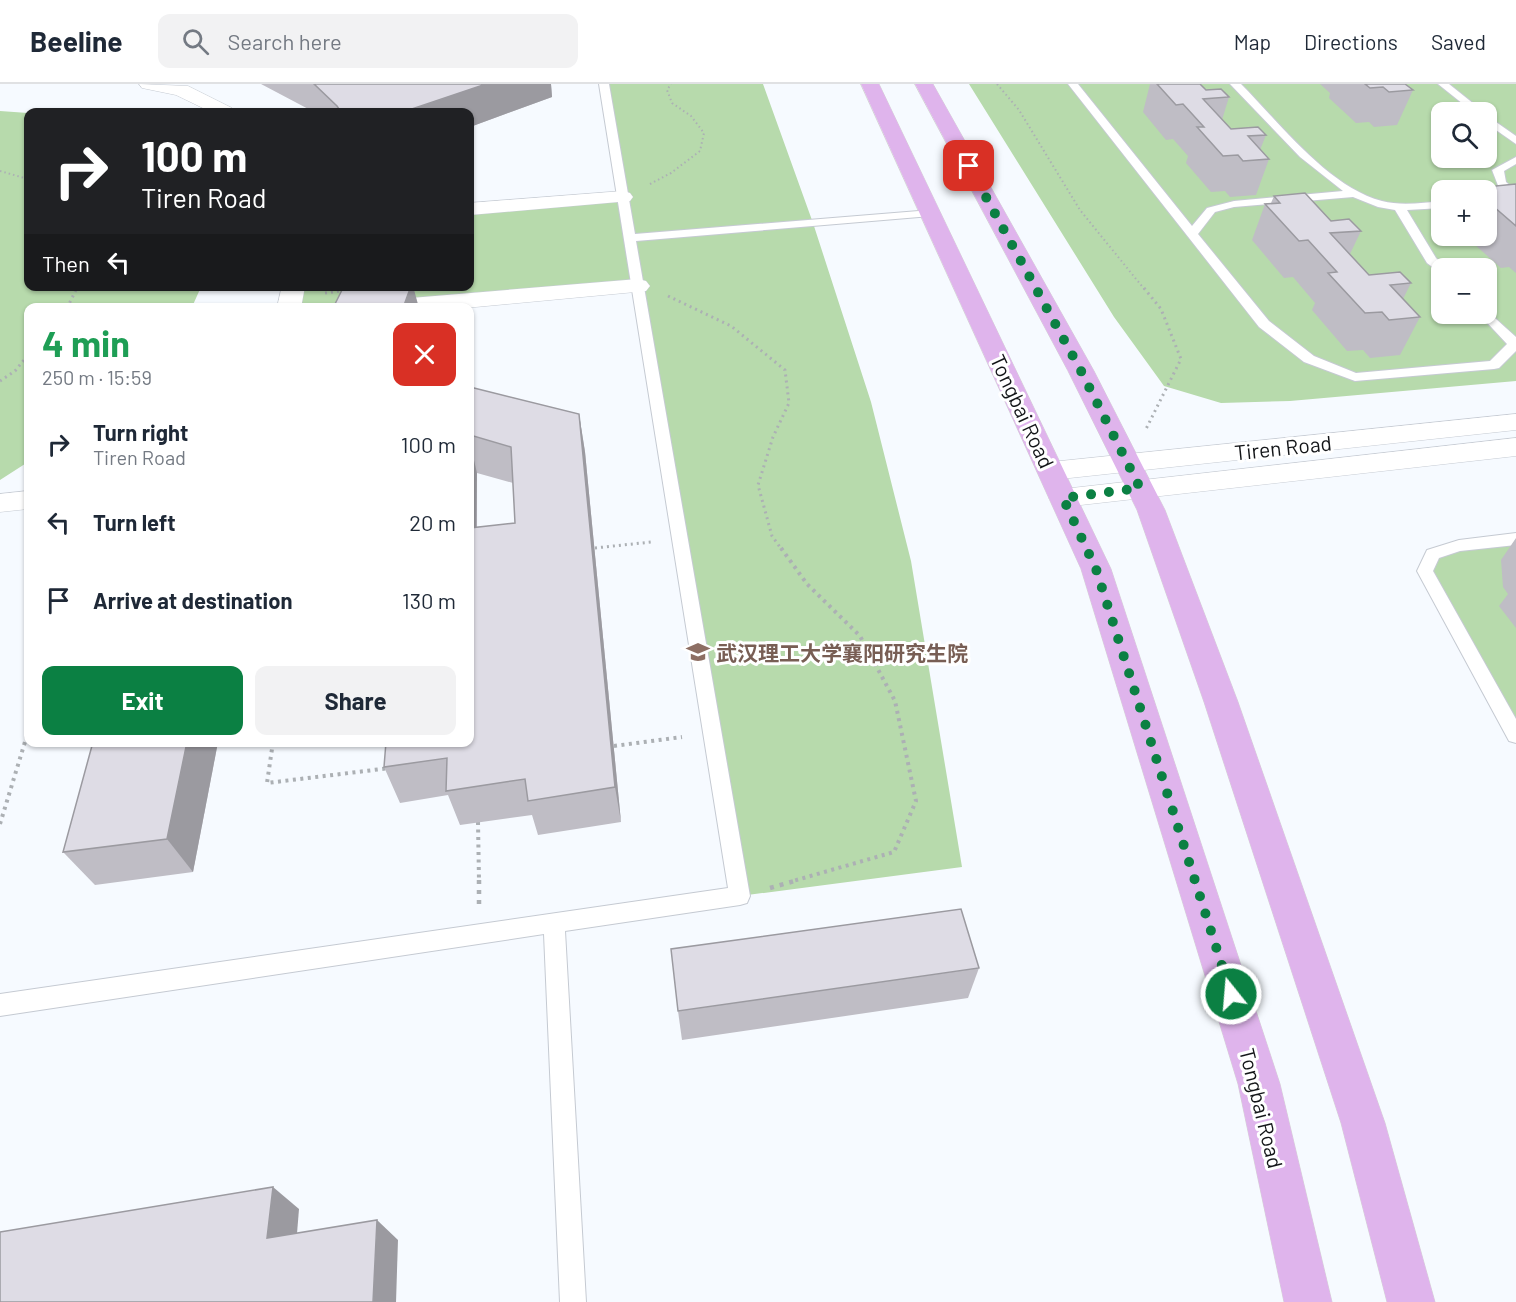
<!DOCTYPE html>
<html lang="en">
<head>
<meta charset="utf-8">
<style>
  :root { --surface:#fff; --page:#f2f2f3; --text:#1f2937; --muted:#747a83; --line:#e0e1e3; --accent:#0b8043 }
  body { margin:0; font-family:Barlow,"Noto Sans SC",sans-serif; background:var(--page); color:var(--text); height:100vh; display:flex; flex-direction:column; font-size:22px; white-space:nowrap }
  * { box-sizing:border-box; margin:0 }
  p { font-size:20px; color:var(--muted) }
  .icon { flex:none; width:33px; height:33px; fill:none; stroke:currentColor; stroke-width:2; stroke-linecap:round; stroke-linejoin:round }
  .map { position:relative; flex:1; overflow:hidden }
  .details { position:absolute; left:24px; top:219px; width:450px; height:444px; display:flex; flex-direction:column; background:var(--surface); border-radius:12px; box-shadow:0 2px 4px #0004 }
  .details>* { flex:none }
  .guide { position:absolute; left:24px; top:24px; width:450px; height:183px; border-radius:12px; box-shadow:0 2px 4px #0004; background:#202124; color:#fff; overflow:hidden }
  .tools { position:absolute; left:1431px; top:18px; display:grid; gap:12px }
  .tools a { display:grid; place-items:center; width:66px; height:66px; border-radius:12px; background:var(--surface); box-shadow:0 2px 4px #0004; font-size:30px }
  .pin { position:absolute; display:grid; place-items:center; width:51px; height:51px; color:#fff; margin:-26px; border-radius:12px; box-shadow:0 3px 9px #0006 }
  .me { position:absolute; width:66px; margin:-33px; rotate:343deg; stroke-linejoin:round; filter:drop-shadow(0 0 4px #0008) }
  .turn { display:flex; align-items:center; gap:21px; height:126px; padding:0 18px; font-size:27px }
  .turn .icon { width:78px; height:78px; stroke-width:2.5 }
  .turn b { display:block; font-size:42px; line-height:51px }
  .then { display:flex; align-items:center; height:57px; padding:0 18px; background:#0003; gap:12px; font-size:22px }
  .round { display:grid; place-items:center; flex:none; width:63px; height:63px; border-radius:12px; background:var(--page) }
  .summary { display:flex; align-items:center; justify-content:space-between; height:102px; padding:0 18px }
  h1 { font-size:36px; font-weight:700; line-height:45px; color:#1e9e55 }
  .cta { display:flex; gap:12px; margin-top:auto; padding:12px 18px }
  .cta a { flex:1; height:69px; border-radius:12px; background:var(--accent); color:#fff; font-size:24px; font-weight:700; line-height:69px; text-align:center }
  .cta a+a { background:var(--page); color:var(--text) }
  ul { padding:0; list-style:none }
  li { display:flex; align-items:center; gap:18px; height:78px; padding:0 18px }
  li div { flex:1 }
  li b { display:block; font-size:22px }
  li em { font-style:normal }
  header { display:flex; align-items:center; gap:36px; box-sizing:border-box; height:84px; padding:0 30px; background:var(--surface); border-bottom:2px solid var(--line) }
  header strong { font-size:28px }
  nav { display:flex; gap:33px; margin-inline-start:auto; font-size:21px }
  .search { width:420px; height:54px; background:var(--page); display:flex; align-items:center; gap:15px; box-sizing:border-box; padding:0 21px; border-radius:12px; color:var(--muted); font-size:22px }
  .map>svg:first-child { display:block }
  .green { fill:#b7daac; fill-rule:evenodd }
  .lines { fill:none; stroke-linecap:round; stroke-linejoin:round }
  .lane-casing { stroke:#c5cad2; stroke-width:2 }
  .street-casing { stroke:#c5cad2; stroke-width:1 }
  .secondary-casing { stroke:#c5cad2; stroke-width:1 }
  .primary-casing { stroke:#d5d5d5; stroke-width:1 }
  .path-far3 { stroke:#acb0b4; stroke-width:2; stroke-dasharray:1.5 3; stroke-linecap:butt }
  .path-far2 { stroke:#acb0b4; stroke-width:3; stroke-dasharray:2 4; stroke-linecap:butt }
  .path-far1 { stroke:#acb0b4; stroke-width:4; stroke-dasharray:3 4.5; stroke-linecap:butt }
  .path { stroke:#acb0b4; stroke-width:4.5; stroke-dasharray:4 6; stroke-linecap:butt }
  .lane { fill:#fff; fill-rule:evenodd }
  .street { fill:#fff; fill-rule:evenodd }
  .secondary { fill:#fff; fill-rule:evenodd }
  .primary { fill:#dfb4ec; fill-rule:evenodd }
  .wall { fill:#bfbdc5; fill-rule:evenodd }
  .shaded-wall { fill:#9b9aa0 }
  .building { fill:#dedce5; stroke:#9b9aa0; stroke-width:1.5 }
  .route { stroke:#0b8043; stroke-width:10; stroke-dasharray:0 18 }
  .labels { text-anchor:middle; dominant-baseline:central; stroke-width:6; stroke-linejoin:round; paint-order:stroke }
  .street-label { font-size:21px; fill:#131518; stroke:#fff }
  .education-label { font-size:21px; font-weight:bold; fill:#785e54; stroke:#fff; text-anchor:start }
</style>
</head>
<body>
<header>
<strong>Beeline</strong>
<div class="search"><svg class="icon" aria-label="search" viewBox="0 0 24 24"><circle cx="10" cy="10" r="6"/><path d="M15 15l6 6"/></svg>Search here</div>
<nav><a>Map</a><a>Directions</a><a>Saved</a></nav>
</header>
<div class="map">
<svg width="1516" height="1218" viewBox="0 0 1516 1218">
  <rect width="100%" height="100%" fill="#f6faff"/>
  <g class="green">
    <path d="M605 0H763L813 139 871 318 911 477 962 783 740 812 638 202 375 223 289 224 294 203 470 202V125L623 113Z"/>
    <path d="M969 0H1516V297L1290 317 1221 319 1164 302 1114 233ZM1442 28H1486V74H1442ZM1442 106H1486V152H1442ZM1442 184H1486V230H1442Z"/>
    <path d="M0 27 28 29V202L201 203 192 223 28 224V378L0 396Z"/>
    <path d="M1516 455V652L1425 487 1434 470Z"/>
  </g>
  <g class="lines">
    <g class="lane-casing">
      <g id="lane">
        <path d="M599 0H609L635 150 931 126 937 129 931 132 636 157 750 812 747 819 740 821 565 847 586 1218H560L544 850 0 932V910L728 804Z"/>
        <path d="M1068 0H1078L1192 142 1207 124 1234 117 1343 107 1300 73 1230 0H1241C1279 38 1328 103 1382 117 1400 122 1423 119 1442 117V124L1407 126 1436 174 1447 184H1442V190L1427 179 1395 126 1378 123 1353 113 1234 123 1215 128 1198 150 1269 237 1314 272 1356 289 1490 277 1507 260 1479 230H1486V226L1516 253V267L1499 284 1494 285 1355 297 1304 278 1259 243Z"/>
        <path d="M1438 0H1449L1484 28H1473Z"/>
        <path d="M1486 31 1516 52V60L1486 39Z"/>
        <path d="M1516 73V80L1504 87 1506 98 1516 107V115L1499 104 1492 86Z"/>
        <path d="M1516 449V461L1460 467 1439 474 1433 487 1516 635V659L1509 657 1417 487 1427 466 1459 456Z"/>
      </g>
    </g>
    <g class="street-casing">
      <g id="street">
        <path d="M139 0 188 2 232 24 234 28H211L176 11 142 4Z"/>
        <path d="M623 107 630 109 633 113 630 117 470 131V119Z"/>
        <path d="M638 195 646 197 650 202 646 207 465 224H364L367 219 375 217Z"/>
        <path d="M282 202H305L301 224H277Z"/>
        <path d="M28 407V425L0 428V410Z"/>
      </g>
    </g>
    <g class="secondary-casing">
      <g id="secondary">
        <path d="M1516 330V346L1051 396 1041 393 1037 387 1041 381 1051 378Z"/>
        <path d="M1516 354V372L1063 423 1053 421 1049 414 1053 407 1063 405Z"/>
      </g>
    </g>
    <g class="primary-casing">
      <g id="primary">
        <path d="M861 0H879L1111 485 1280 1000 1332 1218H1284L1238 1000 1081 485Z"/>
        <path d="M915 0H933L1094 287 1165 426 1238 618 1385 1039 1435 1218H1387L1341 1039 1204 618 1137 426 1068 287Z"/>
      </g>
    </g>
    <g class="path-far3">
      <path d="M997 0 1019 26 1080 126 1145 206"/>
      <path d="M0 87 28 95"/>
      <path d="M650 100 671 89 700 67 704 49 691 32 672 19 667 6 671 0"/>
      <path d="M76 206 78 202"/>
    </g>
    <g class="path-far2">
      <path d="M1144 204 1161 225 1181 275 1146 345"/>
      <path d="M325 209 347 206"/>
      <path d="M668 212 731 242 785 286 789 319 773 353 758 401 772 452 782 466"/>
      <path d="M67 224 77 204"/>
      <path d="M0 297 15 287 28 271"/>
      <path d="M595 464 651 458"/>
    </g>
    <g class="path-far1">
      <path d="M781 464 807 500 860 552 895 617 916 717 894 768 793 797"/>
      <path d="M273 658 267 699 390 684"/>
      <path d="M614 662 682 653"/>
      <path d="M478 738 479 797"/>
      <path d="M0 740 28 648"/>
    </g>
    <g class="path">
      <path d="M479 796V820"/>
      <path d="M770 804 798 796"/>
    </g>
    <use href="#lane" class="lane"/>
    <use href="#street" class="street"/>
    <use href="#secondary" class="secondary"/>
    <use href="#primary" class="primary"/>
  </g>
  <g class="wall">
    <path d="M261 0H551L552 13 470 43V28H314Z"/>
    <path d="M1150 0H1200L1206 6 1229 13 1222 36 1231 45 1266 51 1260 66 1269 75 1256 111 1230 113 1225 107 1211 108 1186 79 1188 72 1173 55 1166 56 1143 28Z"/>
    <path d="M1320 0H1405L1413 6 1397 41 1374 43 1369 38 1356 39 1329 14 1330 9Z"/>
    <path d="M1516 100V189L1509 183 1501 184 1465 152H1486V106H1483L1485 103Z"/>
    <path d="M1274 112 1331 137 1361 147 1350 170 1369 191 1411 199 1403 215 1420 233 1400 271 1370 274 1363 266 1347 267 1312 226 1315 219 1293 193 1284 194 1252 156 1265 120 1271 119Z"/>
    <path d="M470 303 579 330 585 368 621 738 538 751 532 731 460 741 448 711 400 719 384 683 470 658ZM477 389 513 399 515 439 477 443Z"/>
    <path d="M1516 454V544L1499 522 1508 510 1503 503 1501 476Z"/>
    <path d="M93 658H218L193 788 95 801 63 768Z"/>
    <path d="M979 884 968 914 682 956 678 927Z"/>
  </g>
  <g class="shaded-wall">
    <path d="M486 0H551L552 13 470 43V28H403Z"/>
    <path d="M411 202H413L419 224H403Z"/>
    <path d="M579 330 585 368 621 738 615 703Z"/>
    <path d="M470 359 477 389 476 482 470 458Z"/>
    <path d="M187 658H218L193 788 167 755Z"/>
    <path d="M273 1103 299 1125 295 1174 267 1154Z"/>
    <path d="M377 1136 398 1156 396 1218H373Z"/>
  </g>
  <g class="building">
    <path d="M314 0H486L403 28H341L337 22Z"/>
    <path d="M1157 0H1200L1206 6 1221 5 1229 13 1203 15 1231 45 1258 43 1266 51 1248 52 1269 75 1243 77 1238 71 1223 72 1197 43H1204L1183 20 1176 21Z"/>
    <path d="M1365 0H1405L1413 6 1389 8 1383 3 1370 4Z"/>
    <path d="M1516 100V142L1486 116V110H1493L1485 103Z"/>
    <path d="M1305 109 1331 137 1349 135 1361 147 1330 149 1369 191 1400 188 1411 199 1390 201 1420 233 1389 236 1382 228 1365 229 1328 189 1337 188 1308 156 1299 157 1265 120 1280 119 1274 112Z"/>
    <path d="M344 202H411L403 224H333Z"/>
    <path d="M470 303 579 330 615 703 528 717 525 695 446 707 447 674 384 683 386 658H470V444L515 439 511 363 470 351Z"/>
    <path d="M93 658H187L167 755 63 768Z"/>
    <path d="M961 825 979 884 678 927 671 865Z"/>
    <path d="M273 1103 267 1154 377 1136 373 1218H0V1148Z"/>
  </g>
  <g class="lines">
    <path class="route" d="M969 82 1081 287 1140 404 1063 414 1096 485 1231 910"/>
  </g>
  <defs>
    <g id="university-bare" transform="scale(1.8)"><path d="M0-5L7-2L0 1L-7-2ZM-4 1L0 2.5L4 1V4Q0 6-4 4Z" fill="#8d6e63" stroke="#fff" stroke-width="2.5" paint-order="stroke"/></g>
  </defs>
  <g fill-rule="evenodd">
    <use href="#university-bare" x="698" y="568"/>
  </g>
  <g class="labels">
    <g class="street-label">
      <text transform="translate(1023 327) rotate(65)">Tongbai Road</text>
      <text transform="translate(1283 363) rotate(-6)">Tiren Road</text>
      <text transform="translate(1262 1024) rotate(76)">Tongbai Road</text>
    </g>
    <g class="education-label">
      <text x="716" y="568">武汉理工大学襄阳研究生院</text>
    </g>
  </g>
</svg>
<div class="tools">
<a><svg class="icon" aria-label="search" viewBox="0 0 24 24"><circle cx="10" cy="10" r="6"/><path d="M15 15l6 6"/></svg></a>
<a>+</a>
<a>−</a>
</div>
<div class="pin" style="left:969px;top:82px;background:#d93025"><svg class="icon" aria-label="arrive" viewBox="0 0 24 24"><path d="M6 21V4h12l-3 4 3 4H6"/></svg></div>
<svg class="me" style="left:1231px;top:910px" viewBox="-20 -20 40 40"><circle r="17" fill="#0b8043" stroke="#fff" stroke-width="3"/><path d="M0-11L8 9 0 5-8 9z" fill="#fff"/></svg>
<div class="guide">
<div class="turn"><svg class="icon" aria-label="right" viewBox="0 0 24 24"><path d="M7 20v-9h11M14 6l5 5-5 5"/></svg><div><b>100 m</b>Tiren Road</div></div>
<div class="then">Then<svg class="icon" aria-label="left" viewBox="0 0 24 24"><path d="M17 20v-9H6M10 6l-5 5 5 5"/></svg></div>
</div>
<section class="details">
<div class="summary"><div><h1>4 min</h1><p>250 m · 15:59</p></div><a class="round" style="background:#d93025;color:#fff"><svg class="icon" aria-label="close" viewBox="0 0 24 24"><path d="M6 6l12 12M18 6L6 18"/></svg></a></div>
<ul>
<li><svg class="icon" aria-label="right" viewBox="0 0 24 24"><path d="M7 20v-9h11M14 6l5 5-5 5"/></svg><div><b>Turn right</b><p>Tiren Road</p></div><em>100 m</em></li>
<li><svg class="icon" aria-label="left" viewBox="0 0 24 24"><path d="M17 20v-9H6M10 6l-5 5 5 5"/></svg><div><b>Turn left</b></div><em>20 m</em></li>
<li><svg class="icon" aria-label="arrive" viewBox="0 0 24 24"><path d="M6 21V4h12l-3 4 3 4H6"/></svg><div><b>Arrive at destination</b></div><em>130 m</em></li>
</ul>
<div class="cta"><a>Exit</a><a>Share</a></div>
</section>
</div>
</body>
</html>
